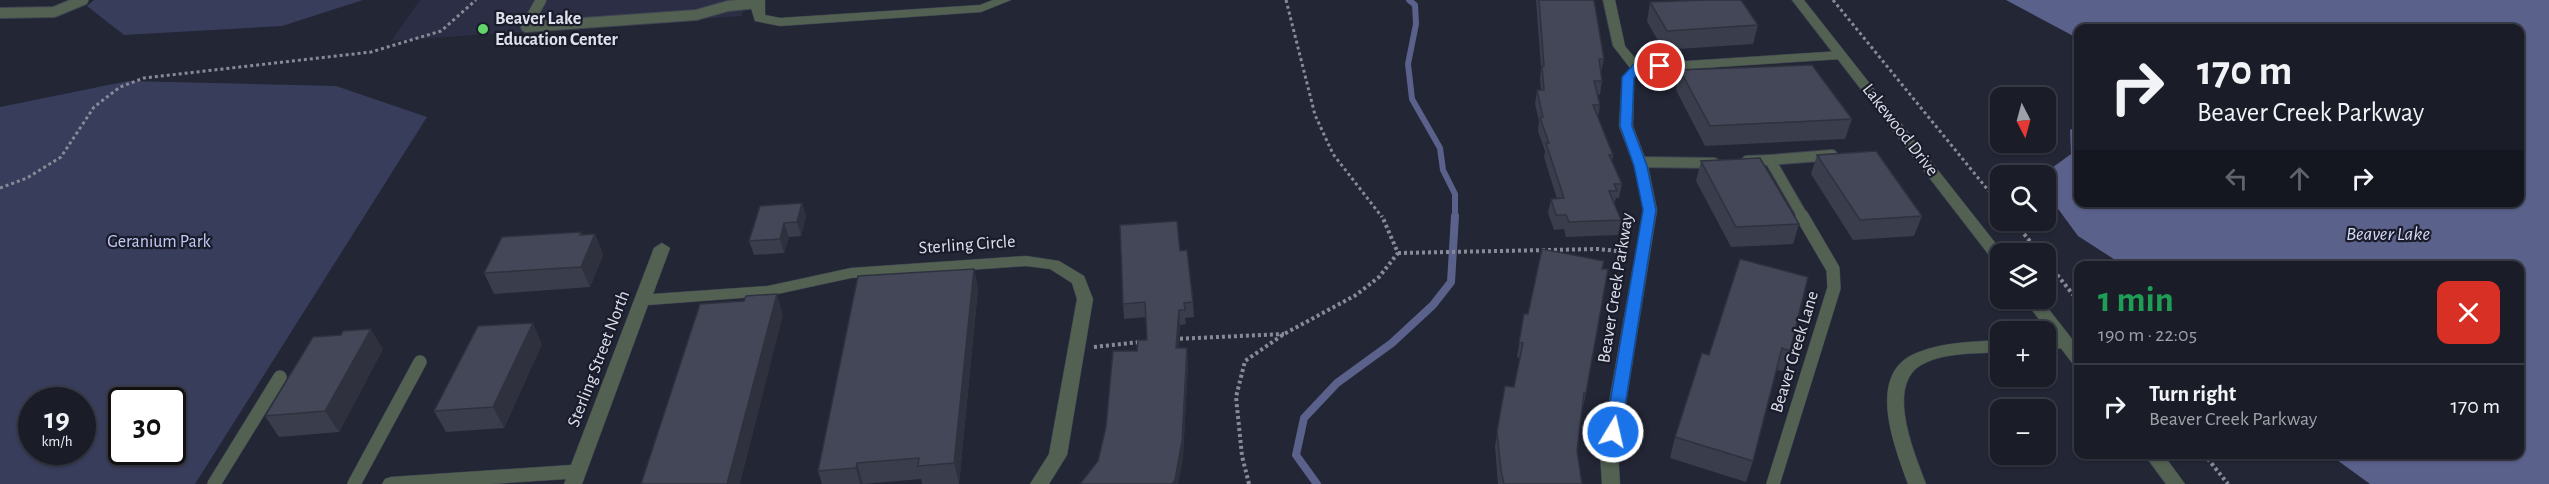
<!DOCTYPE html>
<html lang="en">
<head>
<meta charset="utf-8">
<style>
  :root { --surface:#1a1c28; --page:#272934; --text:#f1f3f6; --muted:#9fa1a8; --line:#383a45 }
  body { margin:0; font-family:"Alegreya Sans",sans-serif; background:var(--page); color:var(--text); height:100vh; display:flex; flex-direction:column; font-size:22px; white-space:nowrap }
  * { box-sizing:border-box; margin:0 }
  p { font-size:20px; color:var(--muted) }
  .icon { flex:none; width:33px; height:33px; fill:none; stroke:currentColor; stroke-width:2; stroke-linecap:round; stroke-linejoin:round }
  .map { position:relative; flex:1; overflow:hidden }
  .drawer { position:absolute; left:2074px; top:261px; width:450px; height:198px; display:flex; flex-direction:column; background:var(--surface); border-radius:12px; box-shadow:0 2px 4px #0004,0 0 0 2px var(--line) }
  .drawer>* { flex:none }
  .guide { position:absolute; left:2074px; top:24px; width:450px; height:183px; border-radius:12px; box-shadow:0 2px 4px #0004,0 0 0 2px var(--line); background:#1a1c28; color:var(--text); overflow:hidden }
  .needle { width:39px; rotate:174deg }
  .fabs { position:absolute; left:1990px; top:87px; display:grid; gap:12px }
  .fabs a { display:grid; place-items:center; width:66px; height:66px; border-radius:12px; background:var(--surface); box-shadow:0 2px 4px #0004,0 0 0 2px var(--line); font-size:30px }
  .speed { position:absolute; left:18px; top:387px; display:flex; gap:12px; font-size:30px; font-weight:700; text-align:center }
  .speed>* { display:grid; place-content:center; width:78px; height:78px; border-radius:50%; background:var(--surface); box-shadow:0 2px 4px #0004,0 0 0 2px var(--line); line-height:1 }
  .speed small { font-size:15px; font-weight:400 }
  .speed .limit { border:3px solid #111; border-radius:9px; background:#fff; color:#111 }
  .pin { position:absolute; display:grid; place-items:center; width:51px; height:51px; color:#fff; margin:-26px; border:3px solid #fff; border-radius:50%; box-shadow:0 2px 6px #0007 }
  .me { position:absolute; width:66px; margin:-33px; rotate:9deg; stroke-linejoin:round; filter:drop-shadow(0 0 4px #0008) }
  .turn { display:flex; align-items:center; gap:21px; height:126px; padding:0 24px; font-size:27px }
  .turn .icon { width:78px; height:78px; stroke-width:2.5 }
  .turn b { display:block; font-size:42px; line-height:51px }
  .lanes { display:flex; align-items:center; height:57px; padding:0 24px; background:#0003; justify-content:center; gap:30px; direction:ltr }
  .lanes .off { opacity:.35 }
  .round { display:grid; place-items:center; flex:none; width:63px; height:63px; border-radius:12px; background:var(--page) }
  .overview { display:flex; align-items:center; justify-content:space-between; height:102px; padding:0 24px }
  h1 { font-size:36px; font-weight:700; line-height:45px; color:#1e9e55 }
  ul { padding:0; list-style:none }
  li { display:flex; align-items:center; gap:18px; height:84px; padding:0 24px; border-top:2px solid var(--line) }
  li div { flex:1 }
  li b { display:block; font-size:22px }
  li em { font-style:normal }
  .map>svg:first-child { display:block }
  .built { fill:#2b2e44 }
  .green { fill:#383d5b; fill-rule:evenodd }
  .water { fill:#5a618b }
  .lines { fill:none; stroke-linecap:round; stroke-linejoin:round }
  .stream-far1 { stroke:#5a618b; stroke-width:6 }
  .stream { stroke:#5a618b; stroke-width:8 }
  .service-far1-casing { stroke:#414452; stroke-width:12 }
  .service-casing { stroke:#414452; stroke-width:14 }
  .minor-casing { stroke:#414452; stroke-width:1 }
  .tertiary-casing { stroke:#414452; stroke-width:1 }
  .path-far1 { stroke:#888b97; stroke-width:3; stroke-dasharray:3 3; stroke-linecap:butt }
  .path { stroke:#888b97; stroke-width:4; stroke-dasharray:3 3; stroke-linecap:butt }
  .service-far1 { stroke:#526152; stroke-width:10 }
  .service { stroke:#526152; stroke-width:13 }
  .minor { fill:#526152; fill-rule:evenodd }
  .tertiary { fill:#526152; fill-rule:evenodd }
  .wall { fill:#3a3d4c }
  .shaded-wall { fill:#2f323e }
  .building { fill:#434758; stroke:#2f323e; stroke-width:1.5 }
  .route { fill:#1a73e8; stroke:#114b97; stroke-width:1.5 }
  .poi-dot { fill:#62d469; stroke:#1a1c2b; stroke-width:2 }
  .labels { text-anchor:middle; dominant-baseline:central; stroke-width:4.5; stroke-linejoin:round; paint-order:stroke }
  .poi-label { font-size:18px; font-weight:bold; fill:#dee1eb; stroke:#1a1c2b; text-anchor:start }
  .street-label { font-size:18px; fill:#dee1eb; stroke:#1a1c2b }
  .park-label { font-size:18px; fill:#c4cbf5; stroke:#1a1c2b }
  .water-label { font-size:20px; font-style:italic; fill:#d5dbf7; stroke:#1a1c2b }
</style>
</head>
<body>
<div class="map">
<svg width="2549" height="484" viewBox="0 0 2549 484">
  <rect width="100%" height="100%" fill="#232635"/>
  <path class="built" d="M420 0H748L741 16 391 41Z"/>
  <g class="green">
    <path d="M94 0H363L282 26 124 35 87 6Z"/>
    <path d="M128 81 336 86 427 117 195 484H0V107ZM82 400V452H32V400ZM122 400H172V452H122Z"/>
  </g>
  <path class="water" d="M2006 0H2549V484H2370L2337 460 2314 455 2520 454V266L2123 265 2078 236 2053 202 2049 170 2071 154 2070 130 2079 125V202H2520V28H2079V39Z"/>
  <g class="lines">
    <path class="stream-far1" d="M1409 0 1415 5 1416 24 1408 64 1412 99 1440 148 1443 170 1455 194V217"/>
    <path class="stream" d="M1317 484 1296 455 1304 418 1337 383 1392 343 1433 305 1451 282 1455 216"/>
    <g class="service-far1-casing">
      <g id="service-far1">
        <path d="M541 0 526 27 696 15 728 6 758 3"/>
        <path d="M0 13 54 12 83 0"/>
        <path d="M1770 160 1832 155"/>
        <path d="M1747 161 1770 160 1803 217"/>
        <path d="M1639 162 1714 163"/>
      </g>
    </g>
    <g class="service-casing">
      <g id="service">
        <path d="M214 484 280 377"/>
        <path d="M354 484 420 362"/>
        <path d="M1773 484 1834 288 1833 269 1802 216"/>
      </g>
    </g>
    <g class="minor-casing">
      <g id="minor">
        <path d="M753 0H765V15L780 18 980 5 993 0H1011L981 12 780 26 755 21 751 8Z"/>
        <path d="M1603 0H1615L1625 46 1640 64 1841 51 1847 55 1841 59 1641 72 1634 78 1633 126 1648 166 1657 210 1618 453 1620 484H1602L1600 453 1643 210 1634 166 1619 126 1622 77 1630 68 1613 46Z"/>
        <path d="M662 243 670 248 653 294 768 286 851 268 1026 256 1059 261 1084 276 1093 299 1067 455 1049 484H1030L1049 454 1077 299 1072 283 1050 269 1026 266 851 278 768 296 648 305 582 484H564L566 479 491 484H382L385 479 391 477 571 465 654 248Z"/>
        <path d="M2065 337 2071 339 2073 343 2071 347 2046 350V338Z"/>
        <path d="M2001 340V352C1976 354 1946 352 1923 364 1884 384 1915 454 1926 484H1908C1896 450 1867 380 1910 356 1937 342 1972 342 2001 340Z"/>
      </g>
    </g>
    <g class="tertiary-casing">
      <g id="tertiary">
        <path d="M1792 0H1804L2004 254H2001V265L1996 264Z"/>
        <path d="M2023 298H2040L2079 348V366L2073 364Z"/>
        <path d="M2144 454H2163L2185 484H2166Z"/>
      </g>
    </g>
    <g class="path-far1">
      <path d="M1286 0 1315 115 1333 154 1382 217"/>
      <path d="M1833 0 2001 206"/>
      <path d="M0 188 27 178 61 157 94 107 120 87 144 78 371 52 441 31 476 0"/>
    </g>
    <g class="path">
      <path d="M2013 220 2040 254"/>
      <path d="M1398 253 1598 249 1627 252"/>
      <path d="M2046 261 2079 302"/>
      <path d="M1174 339 1284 334"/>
      <path d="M1094 347 1140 342"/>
      <path d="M2204 454 2228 484"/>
      <path d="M1249 484 1242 456 1236 397 1245 361 1284 334 1356 295 1379 277 1398 253 1382 216"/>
    </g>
    <use href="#service-far1" class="service-far1"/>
    <use href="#service" class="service"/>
    <use href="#minor" class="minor"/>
    <use href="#tertiary" class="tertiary"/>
  </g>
  <g class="wall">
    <path d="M1536 0H1594L1604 59 1601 72 1602 81 1600 95 1597 94 1600 105 1598 117 1613 155 1612 161 1622 184 1619 198H1616L1614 204 1621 220 1618 235 1566 237 1564 229 1554 230 1548 213 1551 199H1557L1544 157 1545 151 1538 131 1539 121 1535 104 1537 90H1541L1540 79 1541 68Z"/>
    <path d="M1650 2 1758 25 1753 44 1663 50 1647 21Z"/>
    <path d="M1680 70 1852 119 1845 139 1705 146 1676 90Z"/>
    <path d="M1817 155 1922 216 1914 236 1853 240 1811 174Z"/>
    <path d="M1701 161 1799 224 1793 244 1731 247 1696 181Z"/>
    <path d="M802 203 806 217 801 236 789 237 784 253 754 255 749 241Z"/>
    <path d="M581 232 583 235 595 234 603 255 590 287 494 294 484 273Z"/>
    <path d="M1180 251 1193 302 1194 317 1185 318 1186 324 1180 325 1178 348H1187L1188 363 1183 456 1178 484H1080L1098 461 1137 351 1147 340 1146 317 1124 319 1123 304Z"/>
    <path d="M1740 259 1790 351 1783 371 1776 370 1753 461 1746 482 1670 458 1675 437 1709 355Z"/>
    <path d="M974 269 978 289 959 484H922L921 479 863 484H822L818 471Z"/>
    <path d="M1524 314 1586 393 1583 408H1582L1577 451 1582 484H1498L1495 446 1505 386 1514 387 1520 358 1517 357Z"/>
    <path d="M542 344 504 428 446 432 434 411Z"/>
    <path d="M383 349 339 432 279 437 265 416Z"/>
  </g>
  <g class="shaded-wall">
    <path d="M802 203 806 217 801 236 797 222Z"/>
    <path d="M784 223 789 237 784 253 780 239Z"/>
    <path d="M581 232 589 249 595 234 603 255 590 287 581 267 580 235Z"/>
    <path d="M974 269 978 289 959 484 954 463Z"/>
    <path d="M777 294 783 315 740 484H727Z"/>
    <path d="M1179 310 1180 325 1177 362 1176 348Z"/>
    <path d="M533 323 542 344 504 428 493 407Z"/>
    <path d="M371 329 383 349 339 432 325 411Z"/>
    <path d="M1187 348 1188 363 1183 456 1178 484H1172Z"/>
    <path d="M857 463 863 484H860L856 468Z"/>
  </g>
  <g class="building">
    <path d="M1539 0H1594L1604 59H1599L1602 81H1594L1600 105H1593L1613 155H1609L1622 184H1614L1617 191H1609L1621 220 1569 222 1566 215H1556L1551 199 1564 198 1546 143H1549L1540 118 1543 117 1537 90H1544L1542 66H1544Z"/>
    <path d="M1705 0H1741L1758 25 1667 31 1650 2Z"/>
    <path d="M1812 65 1852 119 1710 126 1680 70Z"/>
    <path d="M1876 151 1922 216 1860 220 1817 155Z"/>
    <path d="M1760 158 1799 224 1736 227 1701 161Z"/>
    <path d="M802 203 797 222 784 223 780 239 749 241 760 206Z"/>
    <path d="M1177 221 1180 251 1187 250 1193 302 1184 303 1185 310H1179L1176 348H1187L1182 441 1175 480 1172 484H1080L1098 461 1106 427 1113 351H1137L1138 340H1147L1145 302 1123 304 1120 225Z"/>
    <path d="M581 232 580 235 595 234 581 267 484 273 502 237Z"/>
    <path d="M1542 249 1604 261 1602 269H1608L1586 393H1584L1577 451 1582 484H1504L1501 471 1497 431 1505 386 1514 387 1523 343 1519 342 1524 314H1528Z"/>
    <path d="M1740 259 1808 277 1790 351 1782 348 1753 461 1675 437 1702 353 1709 355Z"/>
    <path d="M974 269 954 463 918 466 919 458 857 463 856 468 818 471 858 276Z"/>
    <path d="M777 294 727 484H641L700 304 744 301 746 296Z"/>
    <path d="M533 323 493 407 434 411 478 326Z"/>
    <path d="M371 329 325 411 265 416 313 337 341 335 343 331Z"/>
  </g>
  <path class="route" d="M1660 63 1666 66 1664 69 1640 71 1634 78 1632 126 1647 166 1656 210 1621 432 1613 438 1605 432 1643 210 1634 166 1620 126 1622 77 1633 65Z"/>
  <circle class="poi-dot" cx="483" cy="29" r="6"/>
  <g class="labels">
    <g class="poi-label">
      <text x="495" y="19">Beaver Lake<tspan x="495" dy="21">Education Center</tspan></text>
    </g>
    <g class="street-label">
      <text transform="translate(1900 130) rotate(52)">Lakewood Drive</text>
      <text transform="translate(967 245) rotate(-4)">Sterling Circle</text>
      <text transform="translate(1616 288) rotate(-81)">Beaver Creek Parkway</text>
      <text transform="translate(1795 352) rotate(-73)">Beaver Creek Lane</text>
      <text transform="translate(599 359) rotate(-69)">Sterling Street North</text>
    </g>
    <g class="park-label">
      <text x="159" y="242">Geranium Park</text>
    </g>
    <g class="water-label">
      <text x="2388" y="234">Beaver Lake</text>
    </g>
  </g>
</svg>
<div class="fabs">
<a><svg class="needle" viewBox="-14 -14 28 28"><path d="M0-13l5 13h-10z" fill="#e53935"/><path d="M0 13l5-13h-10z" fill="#9fa1a8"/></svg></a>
<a><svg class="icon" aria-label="search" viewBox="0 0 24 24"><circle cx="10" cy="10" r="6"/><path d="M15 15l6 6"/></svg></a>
<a><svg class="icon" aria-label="layers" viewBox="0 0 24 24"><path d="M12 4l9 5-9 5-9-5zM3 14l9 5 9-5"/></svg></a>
<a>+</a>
<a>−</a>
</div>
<div class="speed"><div>19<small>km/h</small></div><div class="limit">30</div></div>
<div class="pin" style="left:1660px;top:66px;background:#d93025"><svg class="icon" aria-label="arrive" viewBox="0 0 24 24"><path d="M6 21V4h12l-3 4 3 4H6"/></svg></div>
<svg class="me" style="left:1613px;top:432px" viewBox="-20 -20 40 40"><circle r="17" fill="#1a73e8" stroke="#fff" stroke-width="3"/><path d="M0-11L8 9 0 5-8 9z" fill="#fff"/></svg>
<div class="guide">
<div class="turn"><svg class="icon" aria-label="right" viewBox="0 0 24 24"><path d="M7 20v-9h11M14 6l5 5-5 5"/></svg><div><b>170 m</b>Beaver Creek Parkway</div></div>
<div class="lanes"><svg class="icon off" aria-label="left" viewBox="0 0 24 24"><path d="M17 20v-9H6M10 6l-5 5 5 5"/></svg><svg class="icon off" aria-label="ahead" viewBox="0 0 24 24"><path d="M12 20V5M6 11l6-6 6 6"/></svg><svg class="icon" aria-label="right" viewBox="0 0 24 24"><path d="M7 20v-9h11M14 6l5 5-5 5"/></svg></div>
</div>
<section class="drawer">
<div class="overview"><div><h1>1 min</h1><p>190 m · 22:05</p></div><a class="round" style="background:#d93025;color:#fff"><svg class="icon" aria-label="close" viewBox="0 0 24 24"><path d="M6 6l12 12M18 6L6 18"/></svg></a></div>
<ul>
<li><svg class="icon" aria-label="right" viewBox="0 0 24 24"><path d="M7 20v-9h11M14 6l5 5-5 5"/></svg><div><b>Turn right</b><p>Beaver Creek Parkway</p></div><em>170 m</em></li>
</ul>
</section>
</div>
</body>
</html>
